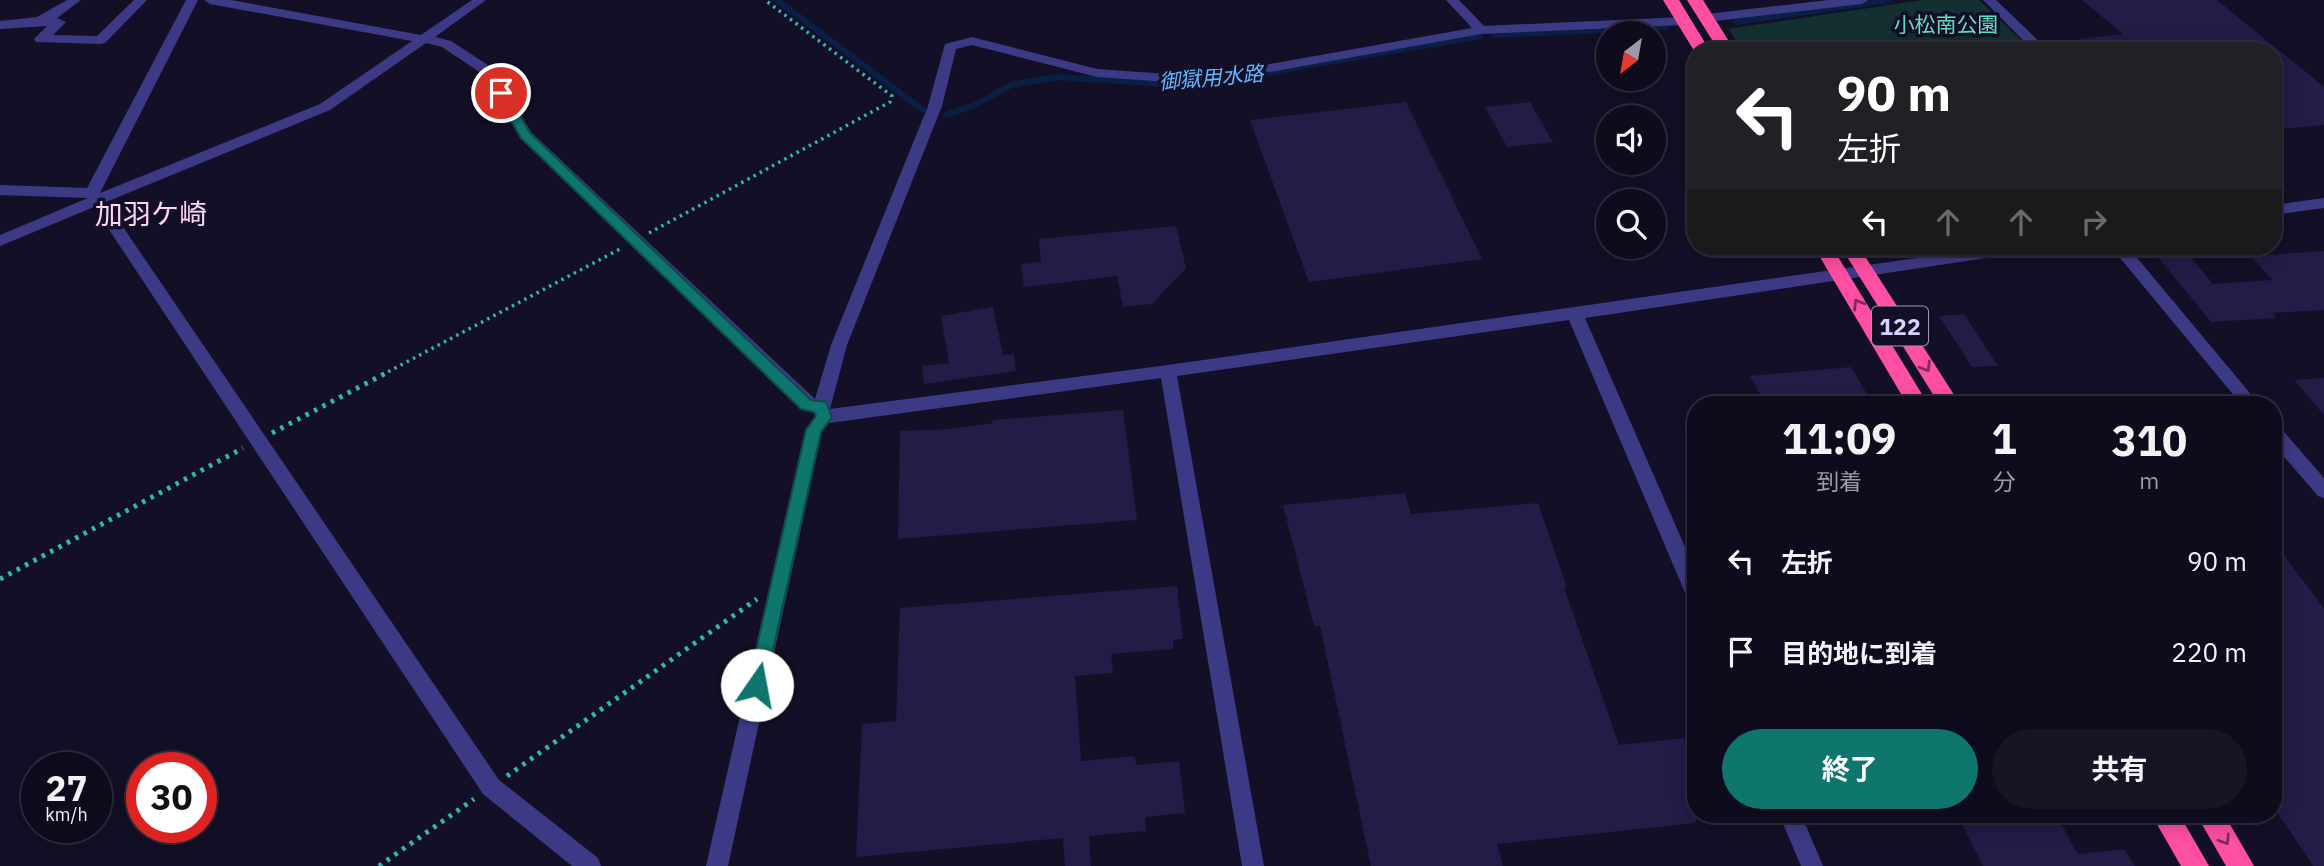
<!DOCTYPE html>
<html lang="ja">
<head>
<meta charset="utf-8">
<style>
  :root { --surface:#0e0b1c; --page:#171425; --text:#f1f3f6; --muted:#9b9ba3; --line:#2e2b3b; --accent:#0f766e }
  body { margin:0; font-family:"IBM Plex Sans","Noto Sans JP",sans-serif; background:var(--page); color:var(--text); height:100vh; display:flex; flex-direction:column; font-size:26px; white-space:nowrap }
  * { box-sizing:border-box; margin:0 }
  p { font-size:23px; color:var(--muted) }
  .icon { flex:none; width:38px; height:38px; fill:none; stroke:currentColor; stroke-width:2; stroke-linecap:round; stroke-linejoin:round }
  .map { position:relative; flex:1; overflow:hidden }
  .sheet { position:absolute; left:1687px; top:396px; width:595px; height:427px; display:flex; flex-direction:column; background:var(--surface); border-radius:28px; box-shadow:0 4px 18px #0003,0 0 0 2px var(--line) }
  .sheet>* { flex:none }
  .hud { position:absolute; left:1687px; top:42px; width:595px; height:214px; border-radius:28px; box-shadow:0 4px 18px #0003,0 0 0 2px var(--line); background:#202124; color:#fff; overflow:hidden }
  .needle { width:46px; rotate:211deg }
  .tools { position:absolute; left:1596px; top:21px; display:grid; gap:14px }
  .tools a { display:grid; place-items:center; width:70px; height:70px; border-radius:50%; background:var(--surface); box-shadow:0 4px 18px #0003,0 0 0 2px var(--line); font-size:35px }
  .speed { position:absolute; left:21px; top:752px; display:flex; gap:14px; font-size:35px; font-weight:700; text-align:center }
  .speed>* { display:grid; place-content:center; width:91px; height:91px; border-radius:50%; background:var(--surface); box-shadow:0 4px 18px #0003,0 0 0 2px var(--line); line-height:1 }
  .speed small { font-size:18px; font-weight:400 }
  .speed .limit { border:10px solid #d22; background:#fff; color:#111 }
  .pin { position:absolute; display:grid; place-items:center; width:60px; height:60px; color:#fff; margin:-30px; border:4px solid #fff; border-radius:50%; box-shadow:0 2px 7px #0007 }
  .me { position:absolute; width:77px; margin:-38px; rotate:12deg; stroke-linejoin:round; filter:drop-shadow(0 0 5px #0008) }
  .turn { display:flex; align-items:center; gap:24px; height:147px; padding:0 35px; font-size:32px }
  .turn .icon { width:91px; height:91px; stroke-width:2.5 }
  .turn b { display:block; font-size:49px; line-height:60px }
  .lanes { display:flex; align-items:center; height:66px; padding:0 35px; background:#0003; justify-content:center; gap:35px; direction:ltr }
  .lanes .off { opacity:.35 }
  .eta { display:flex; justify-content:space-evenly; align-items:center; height:119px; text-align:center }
  .eta b { font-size:42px; font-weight:700; line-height:49px }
  .cta { display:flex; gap:14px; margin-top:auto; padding:14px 35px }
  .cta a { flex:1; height:80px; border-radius:42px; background:var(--accent); color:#fff; font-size:28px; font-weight:700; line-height:80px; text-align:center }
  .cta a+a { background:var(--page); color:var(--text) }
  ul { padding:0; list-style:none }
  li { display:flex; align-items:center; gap:21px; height:91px; padding:0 35px }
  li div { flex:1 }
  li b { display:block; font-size:26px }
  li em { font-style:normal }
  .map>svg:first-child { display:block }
  .green { fill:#12302f }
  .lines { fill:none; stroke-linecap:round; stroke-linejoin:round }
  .stream { stroke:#0a1f44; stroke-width:6 }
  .building { fill:#241b47 }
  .path-far1 { stroke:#2fb8b0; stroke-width:3.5; stroke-dasharray:2.5 4.5; stroke-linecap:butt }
  .path { stroke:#2fb8b0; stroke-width:5; stroke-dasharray:3.5 6; stroke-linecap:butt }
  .minor { fill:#3d3a85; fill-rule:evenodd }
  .highway { fill:#ff4fa3; fill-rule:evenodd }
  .oneway { stroke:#7d2c5e }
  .route { fill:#0f766e; stroke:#0a4d48; stroke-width:2 }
  .labels { text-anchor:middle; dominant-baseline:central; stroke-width:7; stroke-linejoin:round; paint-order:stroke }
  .far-park-label { font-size:21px; fill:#5fe0c0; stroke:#130f26 }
  .far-water-label { font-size:21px; font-style:italic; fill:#62b6ff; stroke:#130f26 }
  .shield { fill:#130f26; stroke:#9e99be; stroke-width:2 }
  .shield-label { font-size:23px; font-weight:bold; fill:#d9d4ff }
  .quarter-label { font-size:28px; fill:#ffd6f0; stroke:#130f26 }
</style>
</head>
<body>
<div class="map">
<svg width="2324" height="866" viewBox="0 0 2324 866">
  <rect width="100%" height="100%" fill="#130f26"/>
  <path class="green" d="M1923 0H1979L2033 51H1743L1728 29Z"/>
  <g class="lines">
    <g class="stream">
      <path d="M777 0 923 110"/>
      <path d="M1736 22 1888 0"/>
      <path d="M1495 35 1666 27"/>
      <path d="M946 115 973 106 1011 85 1057 77 1168 84 1237 78 1480 36"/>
    </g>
  </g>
  <g class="building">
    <path d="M2082 0H2217L2324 87V125L2273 130V51H2081L2080 39 2123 34Z"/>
    <path d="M1406 102 1482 259 1309 282 1250 120Z"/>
    <path d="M1530 102 1553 142 1507 147 1485 107Z"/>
    <path d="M1176 226 1186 268 1152 304 1123 307 1117 276 1024 287 1021 264 1041 262 1039 239Z"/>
    <path d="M2324 251V310L2273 313 2276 318 2211 322 2157 256 2189 255 2213 284 2272 280 2251 256Z"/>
    <path d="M993 307 1003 355 1014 354 1016 371 924 384 922 366 949 363 941 316Z"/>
    <path d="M1964 314 1998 366 1972 367 1939 316Z"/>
    <path d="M1851 367 1873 404H1765L1750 376Z"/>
    <path d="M2324 378V415L2294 380Z"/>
    <path d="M1123 410 1137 520 898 539 900 431 948 429 993 423 992 420Z"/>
    <path d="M1405 493 1411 514 1538 503 1567 587H1564L1619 745 1684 738 1696 767V823L1497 844 1503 866H1371L1320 626H1314L1283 505Z"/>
    <path d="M2273 541 2324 608V866H2313L2273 806Z"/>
    <path d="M1177 586 1183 639 1173 640V649L1111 654 1113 673 1075 676 1081 761 1135 756 1136 765 1179 761 1185 813 1145 817 1146 831 1089 836 1091 866H1065L1063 838 856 857 862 724 896 721 900 608Z"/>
    <path d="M1957 814H2056L2078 854 2124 849 2135 866H1983Z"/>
  </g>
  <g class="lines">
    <g class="path-far1">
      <path d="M649 233 890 102 892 96 765 0"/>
      <path d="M382 375 620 249"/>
    </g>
    <g class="path">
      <path d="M272 433 386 373"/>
      <path d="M0 579 243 448"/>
      <path d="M507 776 757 599"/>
      <path d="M379 866 474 799"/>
    </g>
    <g class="minor">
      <path d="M67 0H81L57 18 66 22 53 35 97 36 134 0H147L105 43 100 44 36 42 34 39 47 26 0 29V21L37 17Z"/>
      <path d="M186 0H198L100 193 320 104 412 41 210 4 204 0H231L421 35 472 0H486L435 37 451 41 494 69 531 132 815 399 831 345 928 106 945 44 972 37 1097 69 1168 74 1236 70 1472 28 1446 0H1459L1484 26 1684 17 1691 21 1684 25 1481 34 1236 78 1168 82 1097 77 972 45 956 49 942 106 847 345 830 409 1168 365 1994 247H2035L2027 252 1585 318 1696 572V603L1689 601 1686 595 1569 320 1177 376 1264 866H1242L1161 378 829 423 822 432 728 866H706L805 430 815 416 814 413 801 410 520 138 484 75 442 47 426 43 330 110 106 202 499 780 598 858 601 866H572L483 794 94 207 0 246V235L88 198 0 195V185L87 188Z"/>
      <path d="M1829 0H1868L1862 4 1707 22 1701 18 1707 14Z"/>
      <path d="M1983 0H1996L2049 51H2034Z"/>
      <path d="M2324 198V208L2273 215V205Z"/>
      <path d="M2111 247H2128L2259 404H2241Z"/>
      <path d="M2273 424 2279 426 2324 478V498L2318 496 2273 444Z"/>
      <path d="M1779 814H1801L1823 866H1801Z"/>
    </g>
    <g class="highway">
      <path d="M1663 0H1679L1710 51H1696V54Z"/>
      <path d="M1687 0H1703L1735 51H1719Z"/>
      <path d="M1814 247H1832L1928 404H1907Z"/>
      <path d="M1841 247H1859L1960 404H1939Z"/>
      <path d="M2151 814H2179L2209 866H2181Z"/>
      <path d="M2196 814H2224L2254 866H2226Z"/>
    </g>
  </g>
  <defs><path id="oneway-chevron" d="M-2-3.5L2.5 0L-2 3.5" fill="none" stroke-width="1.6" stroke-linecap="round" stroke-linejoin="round" transform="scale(1.75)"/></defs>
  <g class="oneway">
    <use href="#oneway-chevron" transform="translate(1858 304) rotate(-121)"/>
    <use href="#oneway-chevron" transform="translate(1926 367) rotate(58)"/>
    <use href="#oneway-chevron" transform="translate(2225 840) rotate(58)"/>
  </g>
  <path class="route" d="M501 89 506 90 530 133 811 400 826 402 832 417 821 432 764 691 757 694 751 691 748 685 806 430 816 416 814 412 801 409 521 138 495 93Z"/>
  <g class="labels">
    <g class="far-park-label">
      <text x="1946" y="24">小松南公園</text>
    </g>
    <g class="far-water-label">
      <text transform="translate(1211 77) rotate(-5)">御獄用水路</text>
    </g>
    <rect class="shield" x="1872" y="306.5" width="56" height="39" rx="5"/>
    <g class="shield-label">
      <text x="1900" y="326">122</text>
    </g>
    <g class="quarter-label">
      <text x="151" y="213">加羽ケ崎</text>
    </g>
  </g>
</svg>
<div class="tools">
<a><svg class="needle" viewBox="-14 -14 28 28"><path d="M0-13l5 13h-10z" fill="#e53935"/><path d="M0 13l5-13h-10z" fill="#9b9ba3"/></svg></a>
<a><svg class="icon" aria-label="sound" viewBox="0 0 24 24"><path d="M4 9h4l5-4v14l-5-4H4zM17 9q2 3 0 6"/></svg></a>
<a><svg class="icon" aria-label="search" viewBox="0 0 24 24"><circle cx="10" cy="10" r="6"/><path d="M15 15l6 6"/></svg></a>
</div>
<div class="speed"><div>27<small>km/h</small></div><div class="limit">30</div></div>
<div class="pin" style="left:501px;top:93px;background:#d93025"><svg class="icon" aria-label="arrive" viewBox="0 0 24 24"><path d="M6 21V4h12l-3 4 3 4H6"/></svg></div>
<svg class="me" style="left:757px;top:685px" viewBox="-20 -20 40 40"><circle r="19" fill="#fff"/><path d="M0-13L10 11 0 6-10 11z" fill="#0f766e"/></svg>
<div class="hud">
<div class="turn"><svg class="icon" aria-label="left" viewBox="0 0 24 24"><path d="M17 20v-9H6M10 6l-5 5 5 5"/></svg><div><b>90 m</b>左折</div></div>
<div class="lanes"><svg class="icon" aria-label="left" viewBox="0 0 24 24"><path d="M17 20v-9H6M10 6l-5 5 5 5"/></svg><svg class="icon off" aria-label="ahead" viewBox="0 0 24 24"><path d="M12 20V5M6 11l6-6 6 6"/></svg><svg class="icon off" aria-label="ahead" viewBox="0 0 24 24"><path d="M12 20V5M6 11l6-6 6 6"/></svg><svg class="icon off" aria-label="right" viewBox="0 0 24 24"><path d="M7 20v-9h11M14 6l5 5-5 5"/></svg></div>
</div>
<section class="sheet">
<div class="eta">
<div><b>11:09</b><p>到着</p></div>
<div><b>1</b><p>分</p></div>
<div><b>310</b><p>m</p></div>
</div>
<ul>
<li><svg class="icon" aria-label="left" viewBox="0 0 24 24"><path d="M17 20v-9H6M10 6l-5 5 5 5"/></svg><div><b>左折</b></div><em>90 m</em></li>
<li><svg class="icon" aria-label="arrive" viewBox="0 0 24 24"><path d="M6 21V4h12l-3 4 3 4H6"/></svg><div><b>目的地に到着</b></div><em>220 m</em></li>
</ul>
<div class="cta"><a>終了</a><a>共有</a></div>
</section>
</div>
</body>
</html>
